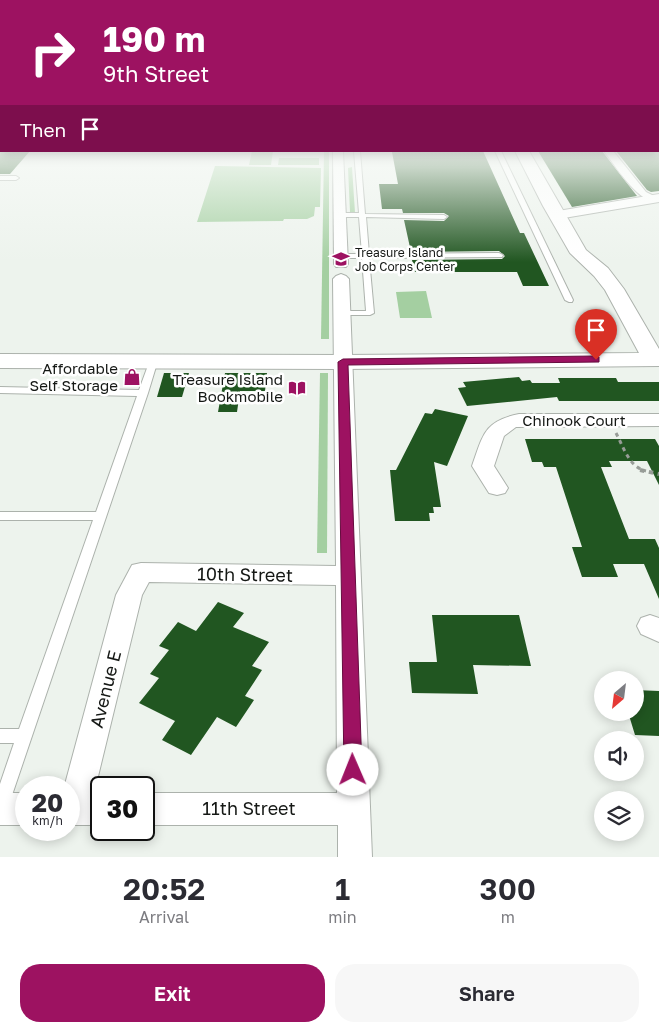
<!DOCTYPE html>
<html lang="en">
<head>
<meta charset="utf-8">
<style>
  :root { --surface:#fff; --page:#f7f7f7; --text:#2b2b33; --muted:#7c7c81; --accent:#9d1261 }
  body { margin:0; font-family:"Golos Text",sans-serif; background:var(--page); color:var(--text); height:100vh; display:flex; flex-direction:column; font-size:19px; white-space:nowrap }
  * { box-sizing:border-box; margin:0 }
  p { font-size:16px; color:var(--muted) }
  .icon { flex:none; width:28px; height:28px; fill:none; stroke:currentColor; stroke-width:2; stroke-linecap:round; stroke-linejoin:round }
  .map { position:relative; height:857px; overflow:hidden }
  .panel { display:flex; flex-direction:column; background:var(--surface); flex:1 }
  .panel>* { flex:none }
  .guide { position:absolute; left:0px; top:0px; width:660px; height:152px; box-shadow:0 2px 12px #0003; background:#9d1261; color:#fff; overflow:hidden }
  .needle { width:32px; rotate:208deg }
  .tools { position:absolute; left:594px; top:671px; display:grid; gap:10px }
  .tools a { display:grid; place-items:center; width:50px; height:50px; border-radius:50%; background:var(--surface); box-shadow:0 2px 12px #0003; font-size:25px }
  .speed { position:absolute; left:15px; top:776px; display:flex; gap:10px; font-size:25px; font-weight:700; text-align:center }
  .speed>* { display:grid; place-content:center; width:65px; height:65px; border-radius:50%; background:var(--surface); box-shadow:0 2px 12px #0003; line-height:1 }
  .speed small { font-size:12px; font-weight:400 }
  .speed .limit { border:2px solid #111; border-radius:8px; background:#fff; color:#111 }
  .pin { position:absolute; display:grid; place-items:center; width:42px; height:42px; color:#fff; margin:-51px -21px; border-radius:50% 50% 50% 0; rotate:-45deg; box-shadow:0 0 5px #0007 }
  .pin .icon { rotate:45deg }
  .me { position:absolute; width:55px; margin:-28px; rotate:359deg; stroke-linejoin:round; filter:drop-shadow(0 0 4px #0008) }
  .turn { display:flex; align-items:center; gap:18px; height:105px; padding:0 20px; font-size:22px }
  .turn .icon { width:65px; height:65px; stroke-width:2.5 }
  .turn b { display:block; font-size:35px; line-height:42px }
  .then { display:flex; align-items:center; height:48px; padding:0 20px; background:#0003; gap:10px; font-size:19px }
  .eta { display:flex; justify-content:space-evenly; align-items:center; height:85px; text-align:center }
  .eta b { font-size:30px; font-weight:600; line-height:35px }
  .primary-button { display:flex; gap:10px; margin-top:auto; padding:10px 20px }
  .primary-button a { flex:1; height:58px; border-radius:20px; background:var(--accent); color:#fff; font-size:20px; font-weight:600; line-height:58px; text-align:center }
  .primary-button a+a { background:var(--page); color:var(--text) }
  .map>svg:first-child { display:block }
  .green { fill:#a4cfa1 }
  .building { fill:#215621 }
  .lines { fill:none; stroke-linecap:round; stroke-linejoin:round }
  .service-casing { stroke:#acb2ac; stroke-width:2 }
  .pedestrian-casing { stroke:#acb2ac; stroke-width:2 }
  .minor-casing { stroke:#acb2ac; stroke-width:2 }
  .tertiary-casing { stroke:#acb2ac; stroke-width:2 }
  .path-far1 { stroke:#979c97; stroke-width:3; stroke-dasharray:4 4; stroke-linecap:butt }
  .path { stroke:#979c97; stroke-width:4; stroke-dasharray:4.5 4.5; stroke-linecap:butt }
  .service { fill:#fff; fill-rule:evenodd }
  .pedestrian { fill:#fff; fill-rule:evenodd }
  .minor { fill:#fff; fill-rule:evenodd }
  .tertiary { fill:#fff; fill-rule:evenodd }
  .route { fill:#9d1261; stroke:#660c3f }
  .labels { text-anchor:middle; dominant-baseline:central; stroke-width:5; stroke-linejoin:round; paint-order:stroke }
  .far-poi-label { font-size:12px; fill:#151815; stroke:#fff; text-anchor:start }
  .poi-label { font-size:15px; fill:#151815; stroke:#fff; text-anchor:end }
  .street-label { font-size:15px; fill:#151815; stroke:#fff }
  .near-street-label { font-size:18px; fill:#151815; stroke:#fff }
</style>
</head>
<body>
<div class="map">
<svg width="659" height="857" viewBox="0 0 659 857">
  <rect width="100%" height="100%" fill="#edf3ed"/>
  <g class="green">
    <path d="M252 151H273L271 165H249Z"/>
    <path d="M324 151H329V339H321Z"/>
    <path d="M279 158H319V165H278Z"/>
    <path d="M215 166 321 168 320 207H315L314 216 307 219H284L283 221 197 222Z"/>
    <path d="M352 167 355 213 350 212 348 168Z"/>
    <path d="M426 291 432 318H400L396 292Z"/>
    <path d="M320 373H328L327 553H317Z"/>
  </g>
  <g class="building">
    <path d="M0 151H30L10 174H0Z"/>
    <path d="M466 151H483L520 233H524L549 286H523L517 272H415L412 260 502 259 505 256 499 251 411 252 404 220 444 221 449 216 444 213H403L402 209H382L379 184H398L392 152Z"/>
    <path d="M538 151H602L637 196 572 207Z"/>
    <path d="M616 151H659V191L651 192 647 190Z"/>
    <path d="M164 373H189L182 397H157Z"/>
    <path d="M225 373H267L265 391H240L237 412H218Z"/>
    <path d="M519 377 522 381 530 380 532 383H560L558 378H616L618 382H659V401H559L557 397 467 406 458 388 466 387 463 382Z"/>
    <path d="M435 409 468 416 447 466 434 462 441 507H433L434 513H429L430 521H395L390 470H396L425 413 432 414Z"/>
    <path d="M525 439H655L659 446V485L647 461H609L612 467H601L629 539H655L659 548V599L644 564H613L618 577H582L572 547H582L556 467H544L542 462H532Z"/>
    <path d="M218 602 244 613 233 627 269 642 252 666 262 670 245 696 254 700 236 727 217 717 191 755 162 740 175 721 139 703 159 678 150 674 169 650 159 646 178 622 196 631Z"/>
    <path d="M432 615H519L531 666 473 665 478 694 412 693 409 662H437Z"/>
    <path d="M635 690 659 691V736L635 735 628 712H635Z"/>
  </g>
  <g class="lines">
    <g class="service-casing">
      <g id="service">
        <path d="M354 151H360L365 214 444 215 447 217 444 219 366 217 369 254 499 253 503 255 502 257 369 258 374 313 370 315H338V311H366L362 258H340L336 256 340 254H362L359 217H339L336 215 339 213H359Z"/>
        <path d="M495 151H501L573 300 572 302H569L565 300Z"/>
        <path d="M0 176H16L19 178 16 180H0Z"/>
        <path d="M154 357 158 360 148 393 8 807 6 813 0 815V784L14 743H0V729H19L93 520H0V512H96L137 396 0 393V387L139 390 150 360Z"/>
      </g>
    </g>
    <g class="pedestrian-casing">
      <path id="pedestrian" d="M604 151H613L646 192 656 197V201C639 204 614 164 604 151Z"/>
    </g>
    <g class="minor-casing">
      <g id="minor">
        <path d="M333 151H343L348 264 346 267H336L334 264Z"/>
        <path d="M659 194V202L558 219 551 215 558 211Z"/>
        <path d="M341 274 346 276 349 279 372 857H338V825H144V793H337L336 585 149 582 142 595 94 793H101V825H69V788H64L116 595 132 565 141 563 336 566 333 279 336 276Z"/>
        <path d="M519 414H659V426L516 427 504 436 494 466 508 488 505 493 497 495 489 493 472 466C483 435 484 421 519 414Z"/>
        <path d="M650 615 659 618V642L641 634 637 626 641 618Z"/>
        <rect x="0" y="793" width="26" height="32"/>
      </g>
    </g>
    <g class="tertiary-casing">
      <path id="tertiary" d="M515 151H529L586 250 608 268 624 289 659 349V366L343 369 0 368V354L343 355 639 353 605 290 594 276 570 253 543 206Z"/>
    </g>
    <path class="path-far1" d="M616 433C624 448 629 467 646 471"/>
    <path class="path" d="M640 470 659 474"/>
    <use href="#service" class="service"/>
    <use href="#pedestrian" class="pedestrian"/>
    <use href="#minor" class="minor"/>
    <use href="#tertiary" class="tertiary"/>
  </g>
  <linearGradient id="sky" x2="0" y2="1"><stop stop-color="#91c9d0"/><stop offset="0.54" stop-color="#f7faf7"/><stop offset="1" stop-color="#f7faf7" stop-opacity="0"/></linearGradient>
  <rect width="659" height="262" fill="url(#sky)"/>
  <path class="route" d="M596 356 599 357V362L348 365 362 770 359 776 353 778 346 776 344 770 338 362 343 359Z"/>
  <defs>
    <g id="university-bare" transform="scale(1.35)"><path d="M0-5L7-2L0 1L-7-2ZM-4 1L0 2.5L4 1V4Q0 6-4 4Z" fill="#9d1261" stroke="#fff" stroke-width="2.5" paint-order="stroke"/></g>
    <g id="shop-bare" transform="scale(1.35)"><path d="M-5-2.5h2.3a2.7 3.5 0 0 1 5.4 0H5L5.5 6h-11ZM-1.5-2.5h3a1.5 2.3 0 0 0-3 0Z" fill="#9d1261" stroke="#fff" stroke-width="2.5" paint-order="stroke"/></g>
    <g id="library-bare" transform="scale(1.35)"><path d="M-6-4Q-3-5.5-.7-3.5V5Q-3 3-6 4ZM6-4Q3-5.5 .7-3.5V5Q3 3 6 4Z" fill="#9d1261" stroke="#fff" stroke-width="2.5" paint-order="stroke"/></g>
  </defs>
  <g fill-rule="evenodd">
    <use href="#university-bare" x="341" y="259"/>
    <use href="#shop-bare" x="132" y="377"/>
    <use href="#library-bare" x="297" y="388"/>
  </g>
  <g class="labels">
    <g class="far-poi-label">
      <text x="355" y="252">Treasure Island<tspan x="355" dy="14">Job Corps Center</tspan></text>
    </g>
    <g class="poi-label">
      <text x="118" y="368">Affordable<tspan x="118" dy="17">Self Storage</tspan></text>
      <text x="283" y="379">Treasure Island<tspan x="283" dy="17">Bookmobile</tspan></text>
    </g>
    <g class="street-label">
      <text x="574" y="420">Chinook Court</text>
    </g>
    <g class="near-street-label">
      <text transform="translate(245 574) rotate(1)">10th Street</text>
      <text transform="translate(105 689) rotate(-76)">Avenue E</text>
      <text x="249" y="808">11th Street</text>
    </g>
  </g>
</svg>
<div class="tools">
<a><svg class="needle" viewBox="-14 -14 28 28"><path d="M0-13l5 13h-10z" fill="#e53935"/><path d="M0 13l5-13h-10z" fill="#7c7c81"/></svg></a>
<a><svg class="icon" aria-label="sound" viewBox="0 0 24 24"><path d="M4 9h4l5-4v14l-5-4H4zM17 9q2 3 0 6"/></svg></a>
<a><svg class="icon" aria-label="layers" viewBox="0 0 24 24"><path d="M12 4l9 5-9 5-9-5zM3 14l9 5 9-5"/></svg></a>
</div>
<div class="speed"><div>20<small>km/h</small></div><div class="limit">30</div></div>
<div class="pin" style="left:596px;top:360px;background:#d93025"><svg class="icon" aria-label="arrive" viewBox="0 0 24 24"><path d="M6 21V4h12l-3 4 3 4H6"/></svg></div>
<svg class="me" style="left:353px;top:770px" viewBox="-20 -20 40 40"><circle r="19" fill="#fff"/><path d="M0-13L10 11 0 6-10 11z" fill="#9d1261"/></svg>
<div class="guide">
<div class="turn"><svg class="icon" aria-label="right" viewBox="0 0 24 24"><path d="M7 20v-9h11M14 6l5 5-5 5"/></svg><div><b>190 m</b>9th Street</div></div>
<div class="then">Then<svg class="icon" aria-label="arrive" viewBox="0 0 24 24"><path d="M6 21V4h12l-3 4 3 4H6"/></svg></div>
</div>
</div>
<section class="panel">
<div class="eta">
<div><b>20:52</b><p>Arrival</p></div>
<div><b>1</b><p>min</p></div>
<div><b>300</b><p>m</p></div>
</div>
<div class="primary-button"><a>Exit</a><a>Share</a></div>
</section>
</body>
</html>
